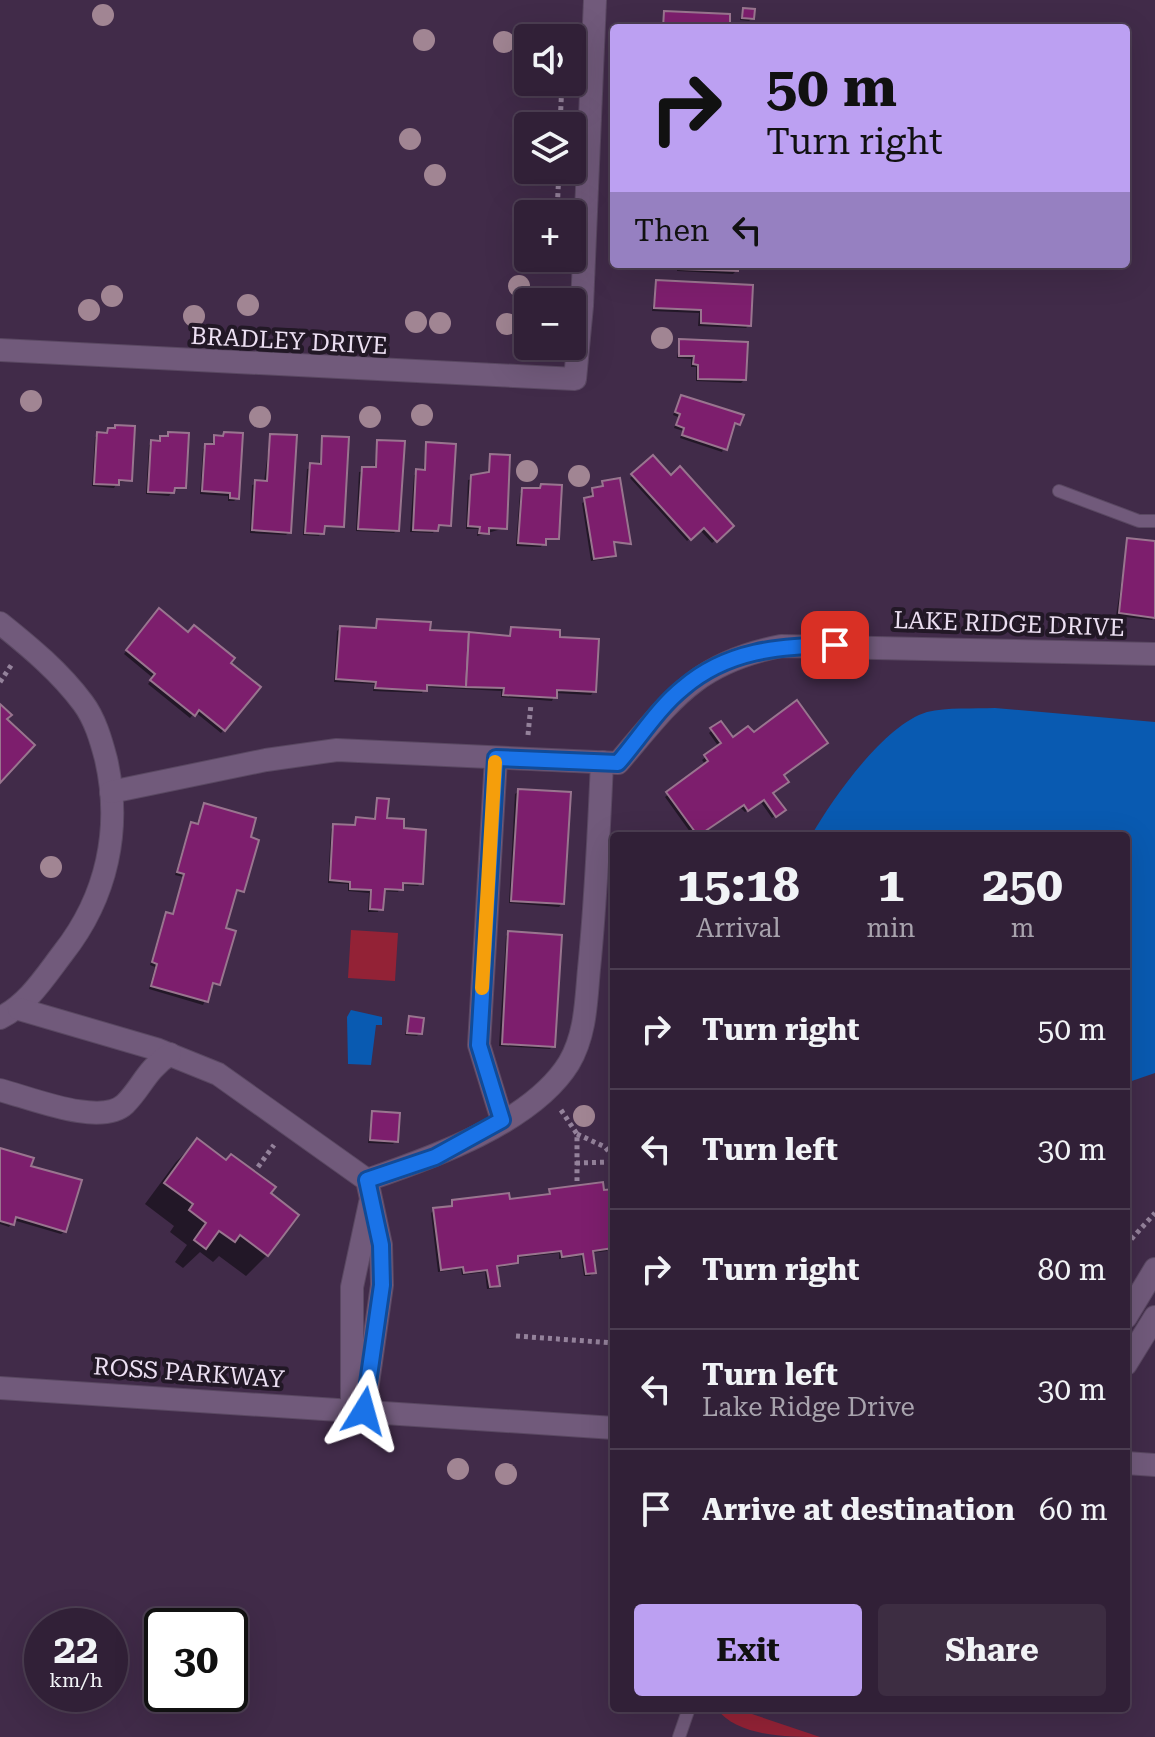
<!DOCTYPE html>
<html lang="en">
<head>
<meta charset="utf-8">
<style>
  :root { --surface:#312037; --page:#3d2d42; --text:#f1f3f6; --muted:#a8a3ad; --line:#4c3e52; --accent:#bca0f2 }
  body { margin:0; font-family:"Roboto Serif",serif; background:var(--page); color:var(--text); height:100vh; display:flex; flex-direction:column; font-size:30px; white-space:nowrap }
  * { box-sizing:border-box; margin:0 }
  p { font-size:26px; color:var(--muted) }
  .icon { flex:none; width:44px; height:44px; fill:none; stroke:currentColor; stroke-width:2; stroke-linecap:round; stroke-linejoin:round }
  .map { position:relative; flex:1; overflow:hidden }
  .drawer { position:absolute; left:610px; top:832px; width:520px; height:880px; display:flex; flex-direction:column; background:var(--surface); border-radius:8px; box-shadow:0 8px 32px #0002,0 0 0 2px var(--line) }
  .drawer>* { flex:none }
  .top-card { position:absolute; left:610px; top:24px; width:520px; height:244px; border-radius:8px; box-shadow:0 8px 32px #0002,0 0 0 2px var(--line); background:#bca0f2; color:#111; overflow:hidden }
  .controls { position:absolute; left:514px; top:24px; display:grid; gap:16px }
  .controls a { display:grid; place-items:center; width:72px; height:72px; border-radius:8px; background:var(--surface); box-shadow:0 8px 32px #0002,0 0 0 2px var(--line); font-size:40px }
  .speed { position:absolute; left:24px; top:1608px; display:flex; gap:16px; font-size:40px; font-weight:700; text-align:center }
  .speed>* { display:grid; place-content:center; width:104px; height:104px; border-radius:50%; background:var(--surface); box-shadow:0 8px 32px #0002,0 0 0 2px var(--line); line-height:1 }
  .speed small { font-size:20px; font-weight:400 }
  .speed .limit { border:4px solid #111; border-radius:12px; background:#fff; color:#111 }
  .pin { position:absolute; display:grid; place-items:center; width:68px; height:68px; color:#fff; margin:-34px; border-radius:16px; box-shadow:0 4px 12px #0006 }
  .me { position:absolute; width:88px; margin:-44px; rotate:8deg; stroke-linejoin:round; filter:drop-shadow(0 0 6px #0008) }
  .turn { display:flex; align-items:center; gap:28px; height:168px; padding:0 24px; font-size:36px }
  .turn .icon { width:104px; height:104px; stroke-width:2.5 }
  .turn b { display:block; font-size:56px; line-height:68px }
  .then { display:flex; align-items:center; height:76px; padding:0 24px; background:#0003; gap:16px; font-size:30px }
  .eta { display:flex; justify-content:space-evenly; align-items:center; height:136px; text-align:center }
  .eta b { font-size:48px; font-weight:700; line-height:56px }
  .action { display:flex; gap:16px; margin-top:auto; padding:16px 24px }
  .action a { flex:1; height:92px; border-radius:8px; background:var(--accent); color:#111; font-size:32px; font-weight:700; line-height:92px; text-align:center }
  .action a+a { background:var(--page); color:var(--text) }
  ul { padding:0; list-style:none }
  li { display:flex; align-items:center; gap:24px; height:120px; padding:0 24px; border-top:2px solid var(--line) }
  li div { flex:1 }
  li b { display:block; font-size:30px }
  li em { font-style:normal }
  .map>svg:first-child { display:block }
  .green { fill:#932236 }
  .water { fill:#095ab1 }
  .shadow { fill:#0007 }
  .building { fill:#7d1e6d; stroke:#99758f; stroke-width:2 }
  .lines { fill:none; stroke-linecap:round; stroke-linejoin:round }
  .service-casing { stroke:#5a4862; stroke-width:14 }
  .minor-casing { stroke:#5a4862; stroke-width:24 }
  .tertiary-casing { stroke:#5a4862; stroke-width:24 }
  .path { stroke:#94829b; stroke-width:5; stroke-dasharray:4 4; stroke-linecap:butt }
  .service { stroke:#715a7b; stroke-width:12 }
  .minor { stroke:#715a7b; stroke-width:22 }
  .tertiary { stroke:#715a7b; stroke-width:22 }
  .tree { fill:#a18593 }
  .route-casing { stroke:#114b97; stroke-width:20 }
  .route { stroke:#1a73e8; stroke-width:14 }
  .slow { stroke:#f59e0b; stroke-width:14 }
  .labels { text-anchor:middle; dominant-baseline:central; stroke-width:8; stroke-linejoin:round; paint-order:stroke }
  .street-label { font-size:24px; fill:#ecdff2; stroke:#221826 }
</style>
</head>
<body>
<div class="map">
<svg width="1155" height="1737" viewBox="0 0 1155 1737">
  <rect width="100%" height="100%" fill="#412b49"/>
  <g class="green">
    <path d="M351 930 398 933 395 981 348 978Z"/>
    <path d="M716 1708H734L820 1737C788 1737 737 1737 716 1708Z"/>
  </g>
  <g class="water">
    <path d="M995 708 1155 722V1073L1126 1083V836H811C833 798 884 725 927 712 947 707 974 709 995 708Z"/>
    <path d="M351 1010 382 1017V1025H376L371 1065 348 1064 347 1017Z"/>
  </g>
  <g class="shadow">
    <path d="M744 10 752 18 749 21 740 20Z"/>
    <path d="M665 13 728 22 722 28H661Z"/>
    <path d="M677 264H736V271L733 274 677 271Z"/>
    <path d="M657 282 749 325 746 328 698 326 699 313 652 311Z"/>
    <path d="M680 341 744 380 741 383 696 381V367H691V359L677 358Z"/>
    <path d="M681 397 739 424 732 426 722 452 680 438 683 431 674 428 678 417 673 415Z"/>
    <path d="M116 427 130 480 117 483 114 488 92 486 95 437Z"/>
    <path d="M169 434 184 488 173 490 169 496 146 494 149 445Z"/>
    <path d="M224 434 237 498 234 501H228V496L200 494 203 449Z"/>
    <path d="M270 436 289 532 286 535 250 533 252 485 264 482Z"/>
    <path d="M323 438 342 526 323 528 319 536 303 535 307 469 319 466Z"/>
    <path d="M378 442 397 530 394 533 356 531 359 472 374 469Z"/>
    <path d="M427 444 449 525 437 527 433 533 410 532 414 475 423 472Z"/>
    <path d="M491 456 505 528 477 536 478 529H466L468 480 487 474Z"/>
    <path d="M653 457 671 478 731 526 712 543 700 530 687 541 630 478Z"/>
    <path d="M603 483 629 543 612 544 611 558 591 561 582 503 591 499 590 493 601 488Z"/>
    <path d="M541 486 557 538 544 541 541 547 516 546 520 493Z"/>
    <path d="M1128 540 1155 543V617L1152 620 1116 616Z"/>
    <path d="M156 614 258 687 221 733 195 712 190 718 148 684 153 678 124 654Z"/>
    <path d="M377 621 428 632 508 638 511 629 558 639 594 691 591 695 555 693 552 701 501 697V691L425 687 422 693 373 691 374 684 334 682 337 631 340 628 374 630Z"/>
    <path d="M712 730 732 740 753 735 781 776 771 793 780 812 772 818 760 801 745 812 740 807 700 836H693L665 797 706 765 702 760 719 747 709 733Z"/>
    <path d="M519 791 562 903 559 907 509 903 515 794Z"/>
    <path d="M377 800 385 820 402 830 421 883 418 886 401 885 398 892 382 891 378 912H368L369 893 348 891V884L328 883 331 829 334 826 353 827 356 819 373 821Z"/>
    <path d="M204 805 248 838 242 891 234 893 224 929 218 984 211 986 203 1005 149 989 155 967 150 965 164 917 172 915 183 877 175 875 189 827 196 825Z"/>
    <path d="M509 933 553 1046 550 1049 499 1046 506 936Z"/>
    <path d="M409 1018 420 1033 417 1036 405 1035Z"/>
    <path d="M373 1113 396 1141 393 1144 368 1143Z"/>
    <path d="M197 1141 268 1194 267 1255 246 1276 219 1256 213 1262 200 1252 183 1268 175 1262 187 1245 170 1232 174 1226 145 1204 176 1162Z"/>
    <path d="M0 1150 65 1231 61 1234 13 1220 9 1227 0 1224Z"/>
    <path d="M550 1191H614V1243L610 1244 607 1251 591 1253 594 1272 590 1276H584L581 1256 559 1259V1253L516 1258 513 1265 496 1268 498 1285 495 1288 487 1289 485 1272 462 1275 461 1269 438 1272 431 1213 434 1210 450 1208 453 1202H508L547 1197Z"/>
  </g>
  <g class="building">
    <path d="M743 8 755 9 754 19 742 18Z"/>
    <path d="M664 11 730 14V23H724V28H663Z"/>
    <path d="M679 264H738V271L679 269Z"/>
    <path d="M656 280 753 285 751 326 701 323V310L654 308Z"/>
    <path d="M679 339 748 342 746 380 698 379V365L693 364 694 356H679Z"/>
    <path d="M681 395 744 415 740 425 735 423 727 450 682 435 684 428 676 425 680 414 675 412Z"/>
    <path d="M115 425 135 426 132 481 119 480V485L94 484 97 432 107 433 108 428H115Z"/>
    <path d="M168 432 189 433 186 488H175L174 493 148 492 151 440 160 441V436H168Z"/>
    <path d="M224 432 243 433 239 499 230 498V493L202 491 205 444H214V435L223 436Z"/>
    <path d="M270 434 297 435 291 533 252 530 255 480 267 481Z"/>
    <path d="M322 436 349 437 344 527 325 526 324 534 305 533 310 463 321 464Z"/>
    <path d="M377 440 405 441 399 531 358 529 362 467H376Z"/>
    <path d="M426 442 456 444 451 526 439 525 438 531 413 530 416 469 425 470Z"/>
    <path d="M490 454 510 455 507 529 489 528V534L479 533 480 527 468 526 471 475 489 472Z"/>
    <path d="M653 455 671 475 680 466 734 526 717 542 704 528 691 540 631 474Z"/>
    <path d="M620 478 631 544 614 542 616 556 594 559 584 498 593 496 592 488 603 486 602 481Z"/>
    <path d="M541 484 562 485 559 539H546V545L518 543 522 488H540Z"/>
    <path d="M1127 538 1155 541V618L1119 613Z"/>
    <path d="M159 608 188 632 194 625 235 658 231 663 261 687 225 731 199 710 195 716 150 680 155 674 126 650Z"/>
    <path d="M377 619 431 622 430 630 469 632 466 687 427 685V691L375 688 376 682 336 679 340 626 376 628Z"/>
    <path d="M511 627 560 630V637L599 639 596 692 557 690V698L503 695 504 688 466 687 469 632 510 636Z"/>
    <path d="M797 700 828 743 784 775 789 782 773 793 786 810 776 817 764 800 748 811 744 805 698 836 666 792 708 761 704 755 721 743 710 728 721 721 733 737 748 726 754 732Z"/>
    <path d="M0 704 12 715 7 719 35 745 0 783Z"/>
    <path d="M518 789 571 792 564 904 511 901Z"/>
    <path d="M377 798 389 799 387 818 404 819V828L426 830 423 884 403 883V890L385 889 383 910 370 909 371 890 350 889V882L330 880 333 824 355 825 356 817 375 819Z"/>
    <path d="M204 803 256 818 251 837 259 840 244 892 237 890 226 928 236 931 220 985 213 983 208 1002 151 986 157 964 152 962 166 912 173 914 184 874 177 872 191 822 198 824Z"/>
    <path d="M508 931 562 935 555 1047 502 1044Z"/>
    <path d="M409 1016 424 1018 422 1034 407 1033Z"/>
    <path d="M372 1111 400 1113 398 1142 370 1140Z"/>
    <path d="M197 1138 226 1160 231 1154 276 1187 271 1193 299 1215 268 1256 240 1235 235 1242 219 1231 206 1249 194 1240 206 1223 189 1210 193 1204 164 1183Z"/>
    <path d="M0 1148 34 1158 31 1166 82 1180 66 1232 16 1217 14 1225 0 1221Z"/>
    <path d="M603 1182 604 1190 614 1189V1241L613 1248 593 1251 596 1273 586 1274 583 1254 562 1257 561 1251 518 1256V1263L497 1266 500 1286 490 1287 487 1270 464 1273 463 1267 441 1270 433 1208 452 1206V1200L509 1193 510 1199 550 1194 549 1189Z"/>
  </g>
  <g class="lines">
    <g class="service-casing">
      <g id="service">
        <path d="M1059 491 1139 521H1155"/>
        <path d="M679 1737 689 1708"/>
      </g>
    </g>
    <g class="minor-casing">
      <g id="minor">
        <path d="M0 350 575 379 582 306 595 0"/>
        <path d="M0 623C30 647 60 672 83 703 95 719 101 740 106 759 122 829 107 897 63 953 44 978 28 1004 0 1018"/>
        <path d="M496 758 479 1045 502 1120"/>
        <path d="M111 792 266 760 337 750 618 763C672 700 695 663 781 646L1155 654"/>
        <path d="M19 1009 156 1049 218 1074 367 1180 381 1245 382 1285 364 1411"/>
        <path d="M0 1090C31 1098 101 1127 125 1104 143 1086 145 1071 170 1054"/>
        <path d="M367 1180C431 1158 532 1123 569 1063 586 1034 586 1001 589 969 596 900 599 831 602 762"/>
        <path d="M1126 1317 1155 1269"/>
        <path d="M1126 1364 1155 1317"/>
        <path d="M352 1410V1287L370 1203"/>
      </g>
    </g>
    <g class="tertiary-casing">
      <g id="tertiary">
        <path d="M0 1388 614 1428"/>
        <path d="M1126 1463 1155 1465"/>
      </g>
    </g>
    <g class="path">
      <path d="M563 38V36"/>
      <path d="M560 126 562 82"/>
      <path d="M557 213 559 170"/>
      <path d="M0 682 12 664"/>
      <path d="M528 735 531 704"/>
      <path d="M561 1110 577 1134V1181"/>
      <path d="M577 1134 605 1147 614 1158"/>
      <path d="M576 1163 614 1162"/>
      <path d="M258 1167 274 1145"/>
      <path d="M1126 1245 1155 1213"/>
      <path d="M516 1336 614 1343"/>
    </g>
    <use href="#service" class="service"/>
    <use href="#minor" class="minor"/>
    <use href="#tertiary" class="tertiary"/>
  </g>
  <g class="tree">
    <circle cx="103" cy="15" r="11"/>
    <circle cx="424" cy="40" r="11"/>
    <circle cx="504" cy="42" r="11"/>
    <circle cx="410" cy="139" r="11"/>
    <circle cx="435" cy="175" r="11"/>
    <circle cx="519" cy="286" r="11"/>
    <circle cx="112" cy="296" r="11"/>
    <circle cx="248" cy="305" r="11"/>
    <circle cx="89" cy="310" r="11"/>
    <circle cx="194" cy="316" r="11"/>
    <circle cx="416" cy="322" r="11"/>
    <circle cx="440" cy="323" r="11"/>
    <circle cx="507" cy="324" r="11"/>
    <circle cx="662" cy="338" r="11"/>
    <circle cx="31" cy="401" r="11"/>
    <circle cx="422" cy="415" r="11"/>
    <circle cx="260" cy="417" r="11"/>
    <circle cx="370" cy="417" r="11"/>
    <circle cx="527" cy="471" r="11"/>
    <circle cx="579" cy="476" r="11"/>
    <circle cx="51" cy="867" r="11"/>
    <circle cx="584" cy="1116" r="11"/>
    <circle cx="458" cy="1469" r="11"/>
    <circle cx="506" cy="1474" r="11"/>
  </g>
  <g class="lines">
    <g class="route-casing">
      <path id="route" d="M364 1411 382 1285 381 1245 367 1180 435 1157 502 1120 479 1045 496 758 618 763C639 739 658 708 683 688 727 650 780 646 835 645"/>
    </g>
    <use href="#route" class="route"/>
    <path class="slow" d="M482 988 495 762"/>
  </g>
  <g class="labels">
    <g class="street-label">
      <text transform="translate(289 341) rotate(3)">BRADLEY DRIVE</text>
      <text transform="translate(1009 624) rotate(2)">LAKE RIDGE DRIVE</text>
      <text transform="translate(189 1373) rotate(4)">ROSS PARKWAY</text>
    </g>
  </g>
</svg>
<div class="controls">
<a><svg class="icon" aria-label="sound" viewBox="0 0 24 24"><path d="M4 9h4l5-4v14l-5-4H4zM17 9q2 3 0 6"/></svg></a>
<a><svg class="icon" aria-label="layers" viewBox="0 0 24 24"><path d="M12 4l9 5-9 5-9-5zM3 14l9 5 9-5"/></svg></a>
<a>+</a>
<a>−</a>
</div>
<div class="speed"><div>22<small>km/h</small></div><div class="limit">30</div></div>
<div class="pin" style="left:835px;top:645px;background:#d93025"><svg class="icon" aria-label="arrive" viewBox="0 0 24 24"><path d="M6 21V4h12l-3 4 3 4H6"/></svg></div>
<svg class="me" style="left:364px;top:1411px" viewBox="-20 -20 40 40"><path d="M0-17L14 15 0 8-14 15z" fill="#1a73e8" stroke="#fff" stroke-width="4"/></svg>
<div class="top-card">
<div class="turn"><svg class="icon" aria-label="right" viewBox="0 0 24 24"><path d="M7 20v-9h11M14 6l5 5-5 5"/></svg><div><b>50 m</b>Turn right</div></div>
<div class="then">Then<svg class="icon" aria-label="left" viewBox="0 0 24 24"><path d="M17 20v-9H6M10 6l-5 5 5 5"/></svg></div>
</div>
<section class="drawer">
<div class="eta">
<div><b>15:18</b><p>Arrival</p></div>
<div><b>1</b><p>min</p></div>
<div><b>250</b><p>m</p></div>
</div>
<ul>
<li><svg class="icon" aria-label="right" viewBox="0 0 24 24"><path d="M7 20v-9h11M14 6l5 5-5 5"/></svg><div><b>Turn right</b></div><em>50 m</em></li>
<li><svg class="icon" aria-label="left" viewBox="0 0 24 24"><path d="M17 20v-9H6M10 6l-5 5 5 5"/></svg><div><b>Turn left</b></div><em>30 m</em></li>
<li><svg class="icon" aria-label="right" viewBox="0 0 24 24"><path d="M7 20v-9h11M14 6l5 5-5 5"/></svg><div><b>Turn right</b></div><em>80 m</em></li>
<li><svg class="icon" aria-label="left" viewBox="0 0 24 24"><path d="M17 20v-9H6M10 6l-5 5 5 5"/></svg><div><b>Turn left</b><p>Lake Ridge Drive</p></div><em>30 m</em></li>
<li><svg class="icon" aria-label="arrive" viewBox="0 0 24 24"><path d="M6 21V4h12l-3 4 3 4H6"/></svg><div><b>Arrive at destination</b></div><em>60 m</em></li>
</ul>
<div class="action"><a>Exit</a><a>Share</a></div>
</section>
</div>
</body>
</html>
